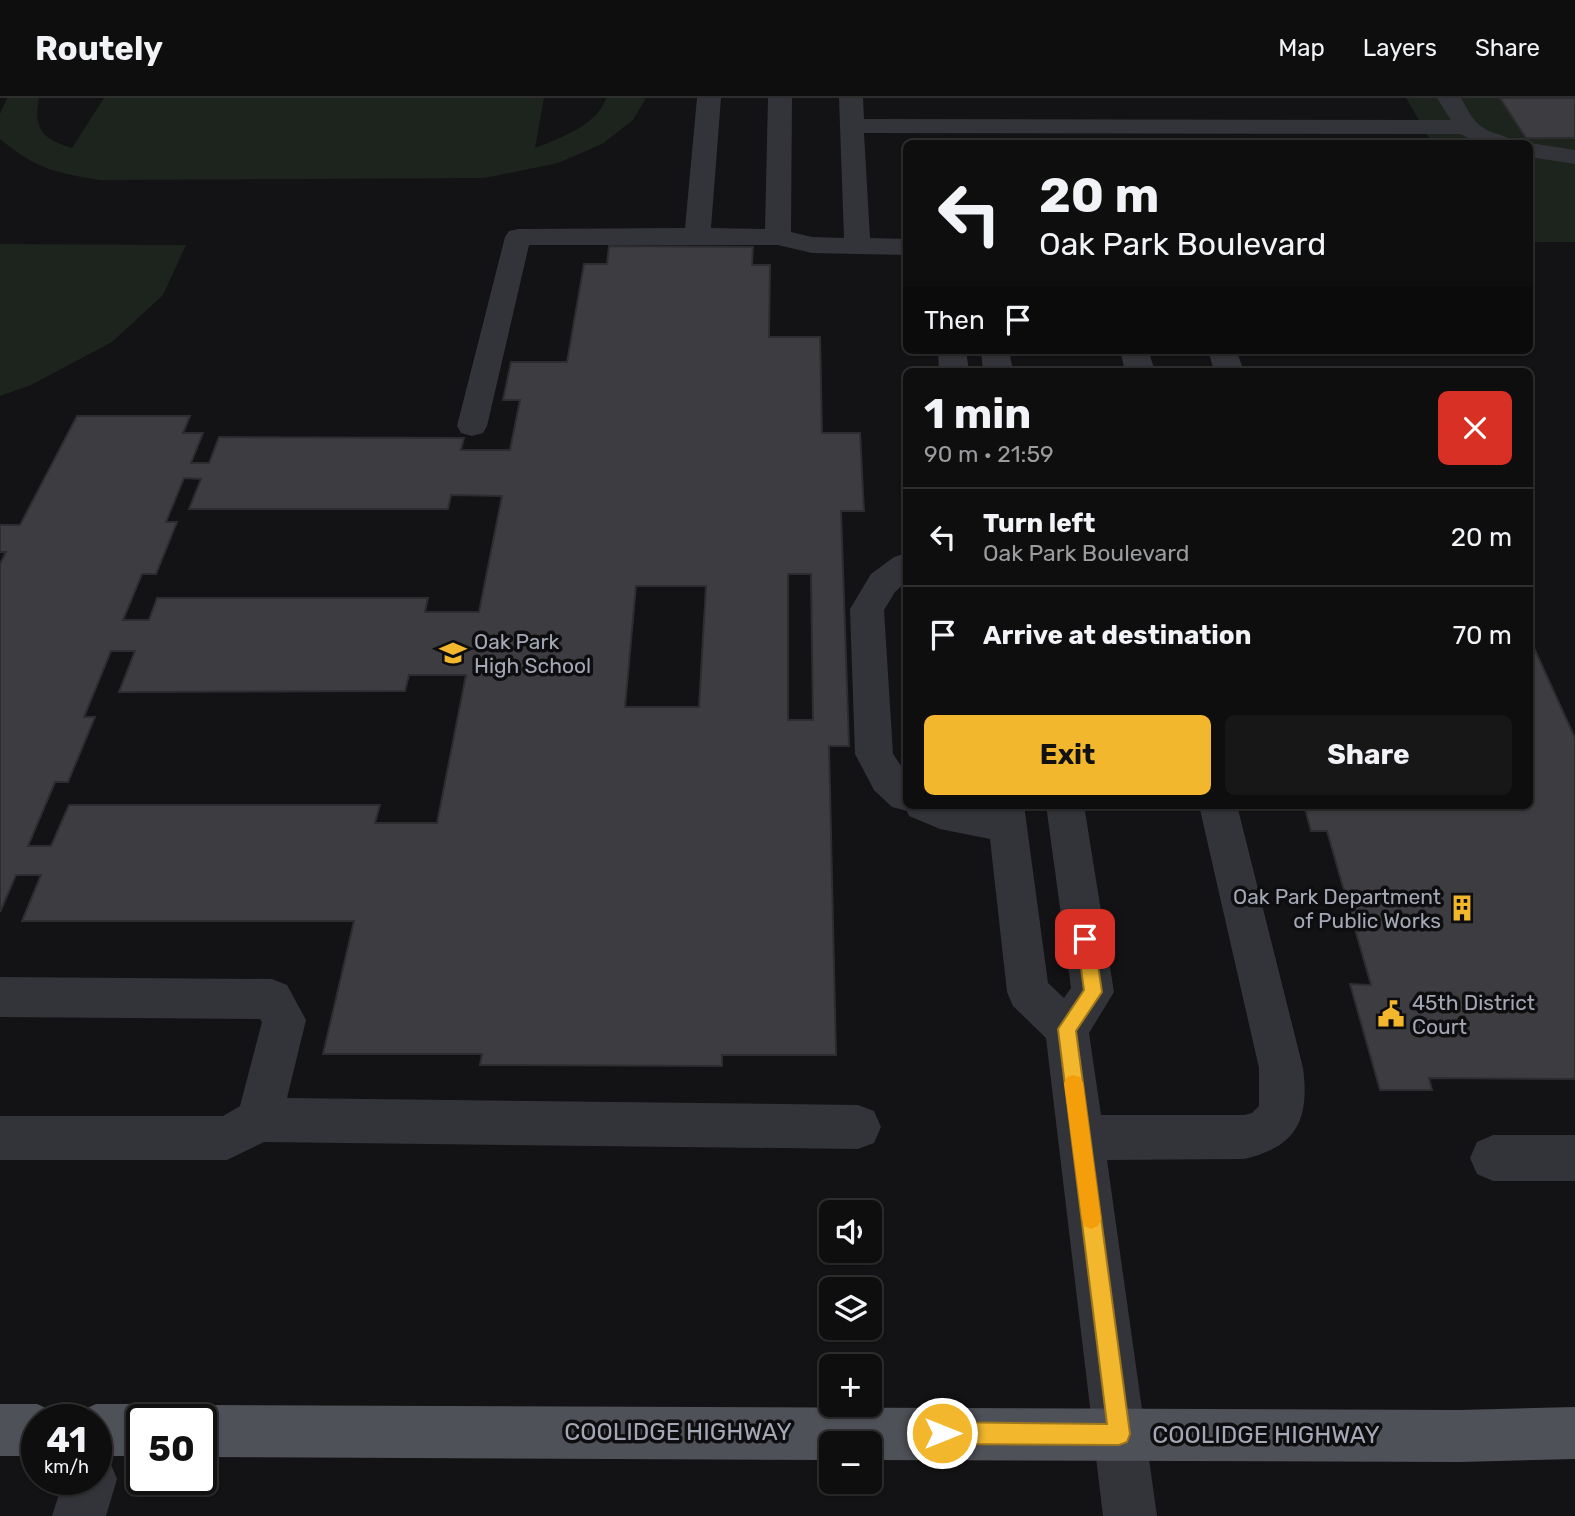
<!DOCTYPE html>
<html lang="en">
<head>
<meta charset="utf-8">
<style>
  :root { --surface:#0e0e0f; --page:#171718; --text:#f1f3f6; --muted:#9b9c9e; --line:#2e2e2f; --accent:#f2b72c }
  body { margin:0; font-family:Rubik,sans-serif; background:var(--page); color:var(--text); height:100vh; display:flex; flex-direction:column; font-size:26px; white-space:nowrap }
  * { box-sizing:border-box; margin:0 }
  p { font-size:23px; color:var(--muted) }
  .icon { flex:none; width:38px; height:38px; fill:none; stroke:currentColor; stroke-width:2; stroke-linecap:round; stroke-linejoin:round }
  .map { position:relative; flex:1; overflow:hidden }
  .details { position:absolute; left:903px; top:270px; width:630px; height:441px; display:flex; flex-direction:column; background:var(--surface); border-radius:10px; box-shadow:0 2px 5px #0004,0 0 0 2px var(--line) }
  .details>* { flex:none }
  .guide { position:absolute; left:903px; top:42px; width:630px; height:214px; border-radius:10px; box-shadow:0 2px 5px #0004,0 0 0 2px var(--line); background:#0e0e0f; color:var(--text); overflow:hidden }
  .buttons { position:absolute; left:819px; top:1102px; display:grid; gap:14px }
  .buttons a { display:grid; place-items:center; width:63px; height:63px; border-radius:10px; background:var(--surface); box-shadow:0 2px 5px #0004,0 0 0 2px var(--line); font-size:35px }
  .speed { position:absolute; left:21px; top:1306px; display:flex; gap:14px; font-size:35px; font-weight:700; text-align:center }
  .speed>* { display:grid; place-content:center; width:91px; height:91px; border-radius:50%; background:var(--surface); box-shadow:0 2px 5px #0004,0 0 0 2px var(--line); line-height:1 }
  .speed small { font-size:18px; font-weight:400 }
  .speed .limit { border:4px solid #111; border-radius:10px; background:#fff; color:#111 }
  .pin { position:absolute; display:grid; place-items:center; width:60px; height:60px; color:#fff; margin:-30px; border-radius:14px; box-shadow:0 4px 10px #0006 }
  .me { position:absolute; width:77px; margin:-38px; rotate:90deg; stroke-linejoin:round; filter:drop-shadow(0 0 5px #0008) }
  .turn { display:flex; align-items:center; gap:24px; height:147px; padding:0 21px; font-size:32px }
  .turn .icon { width:91px; height:91px; stroke-width:2.5 }
  .turn b { display:block; font-size:49px; line-height:60px }
  .then { display:flex; align-items:center; height:66px; padding:0 21px; background:#0003; gap:14px; font-size:26px }
  .round { display:grid; place-items:center; flex:none; width:74px; height:74px; border-radius:10px; background:var(--page) }
  .summary { display:flex; align-items:center; justify-content:space-between; height:119px; padding:0 21px }
  h1 { font-size:42px; font-weight:700; line-height:52px }
  .primary-button { display:flex; gap:14px; margin-top:auto; padding:14px 21px }
  .primary-button a { flex:1; height:80px; border-radius:10px; background:var(--accent); color:#111; font-size:28px; font-weight:700; line-height:80px; text-align:center }
  .primary-button a+a { background:var(--page); color:var(--text) }
  ul { padding:0; list-style:none }
  li { display:flex; align-items:center; gap:21px; height:98px; padding:0 21px; border-top:2px solid var(--line) }
  li div { flex:1 }
  li b { display:block; font-size:26px }
  li em { font-style:normal }
  header { display:flex; align-items:center; gap:42px; box-sizing:border-box; height:98px; padding:0 35px; background:var(--surface); border-bottom:2px solid var(--line) }
  header strong { font-size:33px }
  nav { display:flex; gap:38px; margin-inline-start:auto; font-size:24px }
  .map>svg:first-child { display:block }
  .green { fill:#1d241e }
  .building { fill:#3d3d41; stroke:#2d2c30; stroke-width:2; fill-rule:evenodd }
  .lines { fill:none; stroke-linecap:round; stroke-linejoin:round }
  .minor { fill:#333439; fill-rule:evenodd }
  .major { fill:#4f5158; fill-rule:evenodd }
  .route { fill:#f2b72c; stroke:#9d771d; stroke-width:2 }
  .slow { fill:#f59e0b }
  .labels { text-anchor:middle; dominant-baseline:central; stroke-width:7; stroke-linejoin:round; paint-order:stroke }
  .poi-label { font-size:21px; fill:#a4a8b5; stroke:#0e0d0f; text-anchor:start }
  .near-street-label { font-size:24px; fill:#a4a8b5; stroke:#0e0d0f }
</style>
</head>
<body>
<header>
<strong>Routely</strong>
<nav><a>Map</a><a>Layers</a><a>Share</a></nav>
</header>
<div class="map">
<svg width="1575" height="1418" viewBox="0 0 1575 1418">
  <rect width="100%" height="100%" fill="#131214"/>
  <g class="green">
    <path d="M7 0H39C33 31 43 41 72 50L104 0H544L535 50C558 41 598 27 606 0H646L633 22 602 46 558 65 484 80 100 82C56 75 36 71 0 41V16Z"/>
    <path d="M1406 0H1575V144H1530V46L1432 45Z"/>
    <path d="M0 146 186 147 163 197 112 244 31 287 0 298Z"/>
  </g>
  <g class="building">
    <path d="M1500 0H1575V40H1526Z"/>
    <path d="M609 148 753 149 752 167H770L769 239H820L822 335H860L864 413H841L849 648H829L836 957H722V968L480 967 482 956H323L354 823H22L41 777H16L0 814V466L6 454H0V427H20L77 318H190L183 335H203L191 365H209L219 339 464 340 461 352H510L520 302H503L511 264H567L584 166H607ZM184 380 201 381 189 411H448L451 397 502 398 479 514H425L428 500H157L149 522H123L142 476H156L177 424H166ZM788 476H811L813 622H788ZM636 488H706L699 609H625ZM111 553H135L119 594 405 593 409 577H466L437 725H375L380 707H69L51 748H28L55 684H68L95 619H84Z"/>
    <path d="M1530 541 1575 640V981L1429 980 1432 992H1380L1350 886 1371 887 1327 733H1311L1304 707H1530Z"/>
  </g>
  <g class="lines">
    <g class="minor">
      <path d="M697 0H721L711 130 765 131 768 0H792L791 134 812 139 844 140 839 0H863L864 21 1451 22 1437 0H1461C1467 10 1473 25 1485 31 1494 37 1508 36 1515 46H1479L1461 36 864 35 870 140 906 141V157L812 155 778 147H529L487 328 483 335 472 338 461 335 457 328 505 139 509 133 518 131 685 130Z"/>
      <path d="M1530 45 1575 52V66L1530 59V46H1527Z"/>
      <path d="M938 252H966L969 273H939Z"/>
      <path d="M981 252H1009L1013 273H983Z"/>
      <path d="M1120 252H1148L1155 273H1125Z"/>
      <path d="M1208 252H1236L1244 273H1214Z"/>
      <path d="M906 455V484L895 494 884 512 893 656 906 675V707H1024L1048 885 1064 900 1071 890 1046 707H1084L1114 894 1089 935 1101 1017H1244L1252 1015 1259 1008V970L1199 707H1237L1303 970C1310 1022 1296 1049 1244 1061L1107 1062 1157 1418H1103L1046 940 1013 908 1007 894 990 741 940 731 909 718 907 713 892 709 874 692 855 656 850 511 871 476 894 459Z"/>
      <path d="M0 879 272 881 287 887 306 922 287 1000 858 1007 874 1013 881 1029 874 1045 858 1051 264 1044 227 1062H0V1018H223L240 1008 262 924 260 921 0 919Z"/>
      <path d="M1493 1037H1575V1083H1493L1477 1076 1470 1060 1477 1044Z"/>
      <path d="M96 1357 109 1362 117 1381 106 1418H52L64 1381H96Z"/>
    </g>
    <g class="major">
      <path d="M0 1306H37L55 1314 59 1321H37V1358H0Z"/>
      <path d="M96 1306H142L160 1314 164 1321H142V1358H96V1321H74L78 1314Z"/>
      <path d="M201 1307 1460 1312 1575 1309V1361L1460 1364 870 1362V1346H831V1362L201 1359V1321H180L183 1315Z"/>
    </g>
  </g>
  <path class="route" d="M1085 833 1091 835 1094 841 1102 894 1076 933 1130 1336 1127 1344 1119 1347 942 1346 934 1343 931 1335 934 1328 942 1324 1107 1326 1058 931 1084 892 1077 841 1079 835Z"/>
  <path class="slow" d="M1073 977 1080 979 1083 985 1101 1121 1098 1128 1091 1131 1084 1128 1082 1121 1064 985 1067 979Z"/>
  <defs>
    <g id="school-bare" transform="scale(2.1)"><path d="M0-5L7-2L0 1L-7-2ZM-4 1L0 2.5L4 1V4Q0 6-4 4Z" fill="#f2b72c" stroke="#0e0d0f" stroke-width="2.5" paint-order="stroke"/></g>
    <g id="building-bare" transform="scale(2.1)"><path d="M-4-6H4V6H1V3H-1V6H-4ZM-2.5-4.3h1.7v1.8h-1.7ZM.8-4.3h1.7v1.8H.8ZM-2.5-1h1.7V.8h-1.7ZM.8-1h1.7V.8H.8Z" fill="#f2b72c" stroke="#0e0d0f" stroke-width="2.5" paint-order="stroke"/></g>
    <g id="civic-bare" transform="scale(2.1)"><path d="M-.6-6.5H3V-4.5H.6V-3L4-1V1h2V6H-6V1h2V-1L-.6-3ZM-1.2 2.5V6h2.4V2.5Z" fill="#f2b72c" stroke="#0e0d0f" stroke-width="2.5" paint-order="stroke"/></g>
  </defs>
  <g fill-rule="evenodd">
    <use href="#school-bare" x="453" y="555"/>
    <use href="#building-bare" x="1462" y="810"/>
    <use href="#civic-bare" x="1391" y="916"/>
  </g>
  <g class="labels">
    <g class="poi-label">
      <text x="474" y="543">Oak Park<tspan x="474" dy="24">High School</tspan></text>
      <text x="1441" y="798" text-anchor="end">Oak Park Department<tspan x="1441" dy="24">of Public Works</tspan></text>
      <text x="1412" y="904">45th District<tspan x="1412" dy="24">Court</tspan></text>
    </g>
    <g class="near-street-label">
      <text x="678" y="1334">COOLIDGE HIGHWAY</text>
      <text x="1266" y="1337">COOLIDGE HIGHWAY</text>
    </g>
  </g>
</svg>
<div class="buttons">
<a><svg class="icon" aria-label="sound" viewBox="0 0 24 24"><path d="M4 9h4l5-4v14l-5-4H4zM17 9q2 3 0 6"/></svg></a>
<a><svg class="icon" aria-label="layers" viewBox="0 0 24 24"><path d="M12 4l9 5-9 5-9-5zM3 14l9 5 9-5"/></svg></a>
<a>+</a>
<a>−</a>
</div>
<div class="speed"><div>41<small>km/h</small></div><div class="limit">50</div></div>
<div class="pin" style="left:1085px;top:841px;background:#d93025"><svg class="icon" aria-label="arrive" viewBox="0 0 24 24"><path d="M6 21V4h12l-3 4 3 4H6"/></svg></div>
<svg class="me" style="left:942px;top:1335px" viewBox="-20 -20 40 40"><circle r="17" fill="#f2b72c" stroke="#fff" stroke-width="3"/><path d="M0-11L8 9 0 5-8 9z" fill="#fff"/></svg>
<div class="guide">
<div class="turn"><svg class="icon" aria-label="left" viewBox="0 0 24 24"><path d="M17 20v-9H6M10 6l-5 5 5 5"/></svg><div><b>20 m</b>Oak Park Boulevard</div></div>
<div class="then">Then<svg class="icon" aria-label="arrive" viewBox="0 0 24 24"><path d="M6 21V4h12l-3 4 3 4H6"/></svg></div>
</div>
<section class="details">
<div class="summary"><div><h1>1 min</h1><p>90 m · 21:59</p></div><a class="round" style="background:#d93025;color:#fff"><svg class="icon" aria-label="close" viewBox="0 0 24 24"><path d="M6 6l12 12M18 6L6 18"/></svg></a></div>
<ul>
<li><svg class="icon" aria-label="left" viewBox="0 0 24 24"><path d="M17 20v-9H6M10 6l-5 5 5 5"/></svg><div><b>Turn left</b><p>Oak Park Boulevard</p></div><em>20 m</em></li>
<li><svg class="icon" aria-label="arrive" viewBox="0 0 24 24"><path d="M6 21V4h12l-3 4 3 4H6"/></svg><div><b>Arrive at destination</b></div><em>70 m</em></li>
</ul>
<div class="primary-button"><a>Exit</a><a>Share</a></div>
</section>
</div>
</body>
</html>
